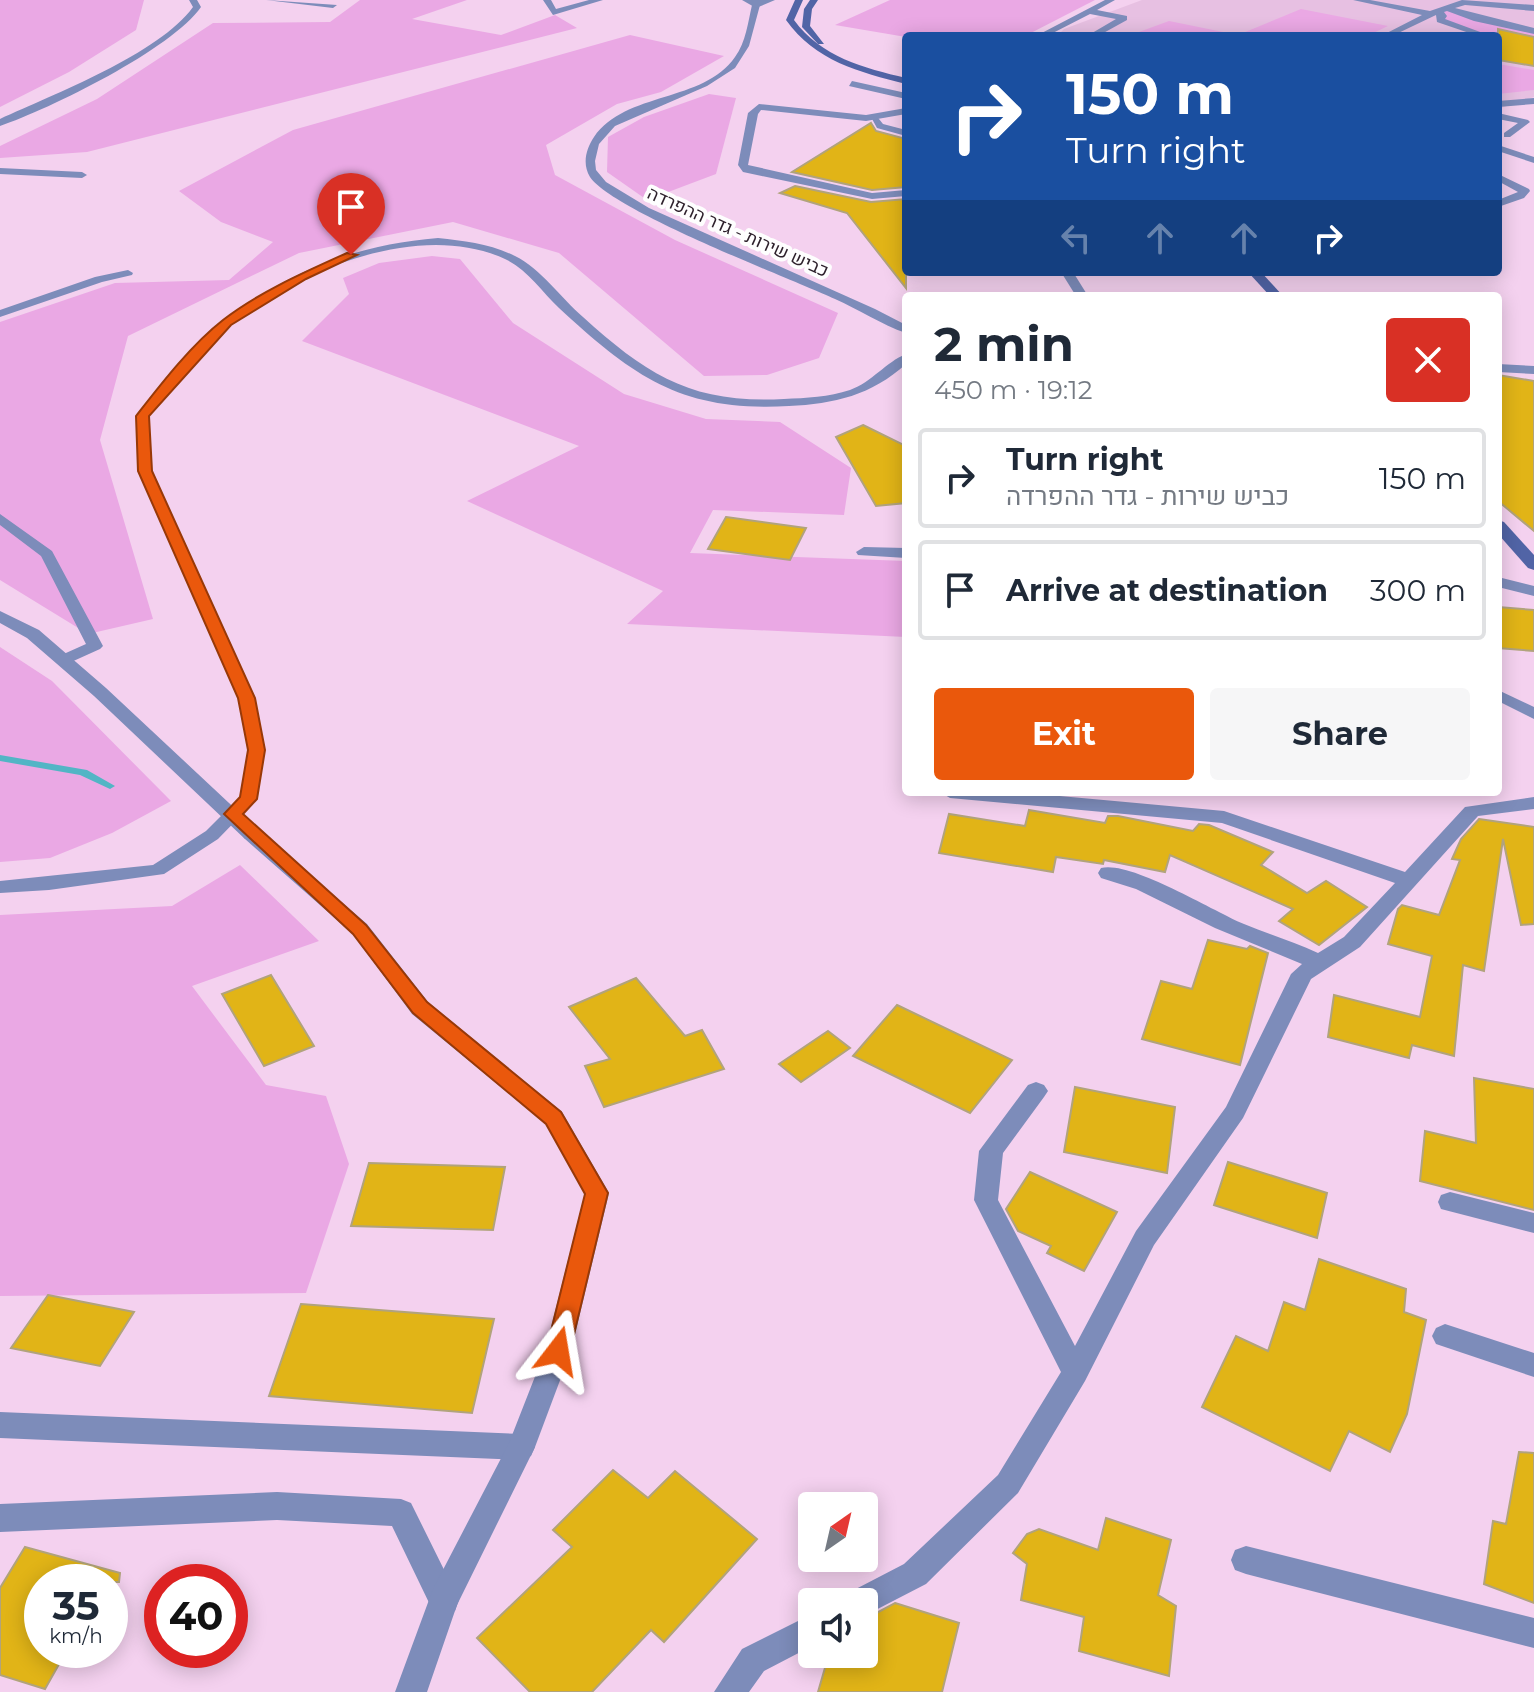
<!DOCTYPE html>
<html lang="en">
<head>
<meta charset="utf-8">
<style>
  :root { --surface:#fff; --page:#f6f6f7; --text:#1f2937; --muted:#747a83; --line:#e0e1e3; --accent:#ea580c }
  body { margin:0; font-family:Montserrat,Heebo,sans-serif; background:var(--page); color:var(--text); height:100vh; display:flex; flex-direction:column; font-size:30px; white-space:nowrap }
  * { box-sizing:border-box; margin:0 }
  p { font-size:26px; color:var(--muted) }
  .icon { flex:none; width:44px; height:44px; fill:none; stroke:currentColor; stroke-width:2; stroke-linecap:round; stroke-linejoin:round }
  .map { position:relative; flex:1; overflow:hidden }
  .details { position:absolute; left:902px; top:292px; width:600px; height:504px; display:flex; flex-direction:column; background:var(--surface); border-radius:8px; box-shadow:0 4px 20px #0003 }
  .details>* { flex:none }
  .guide { position:absolute; left:902px; top:32px; width:600px; height:244px; border-radius:8px; box-shadow:0 4px 20px #0003; background:#1a4fa0; color:#fff; overflow:hidden }
  .needle { width:52px; rotate:34deg }
  .tools { position:absolute; left:798px; top:1492px; display:grid; gap:16px }
  .tools a { display:grid; place-items:center; width:80px; height:80px; border-radius:8px; background:var(--surface); box-shadow:0 4px 20px #0003; font-size:40px }
  .speed { position:absolute; left:24px; top:1564px; display:flex; gap:16px; font-size:40px; font-weight:700; text-align:center }
  .speed>* { display:grid; place-content:center; width:104px; height:104px; border-radius:50%; background:var(--surface); box-shadow:0 4px 20px #0003; line-height:1 }
  .speed small { font-size:20px; font-weight:400 }
  .speed .limit { border:12px solid #d22; background:#fff; color:#111 }
  .pin { position:absolute; display:grid; place-items:center; width:68px; height:68px; color:#fff; margin:-82px -34px; border-radius:50% 50% 50% 0; rotate:-45deg; box-shadow:0 0 8px #0007 }
  .pin .icon { rotate:45deg }
  .me { position:absolute; width:88px; margin:-44px; rotate:14deg; stroke-linejoin:round; filter:drop-shadow(0 0 6px #0008) }
  .turn { display:flex; align-items:center; gap:28px; height:168px; padding:0 32px; font-size:36px }
  .turn .icon { width:104px; height:104px; stroke-width:2.5 }
  .turn b { display:block; font-size:56px; line-height:68px }
  .lanes { display:flex; align-items:center; height:76px; padding:0 32px; background:#0003; justify-content:center; gap:40px; direction:ltr }
  .lanes .off { opacity:.35 }
  .round { display:grid; place-items:center; flex:none; width:84px; height:84px; border-radius:8px; background:var(--page) }
  .head { display:flex; align-items:center; justify-content:space-between; height:136px; padding:0 32px }
  h1 { font-size:48px; font-weight:700; line-height:60px }
  .action { display:flex; gap:16px; margin-top:auto; padding:16px 32px }
  .action a { flex:1; height:92px; border-radius:8px; background:var(--accent); color:#fff; font-size:32px; font-weight:700; line-height:92px; text-align:center }
  .action a+a { background:var(--page); color:var(--text) }
  ul { padding:0; list-style:none }
  li { display:flex; align-items:center; gap:24px; height:100px; margin:0 16px 12px; padding:0 16px; border:4px solid var(--line); border-radius:8px }
  li div { flex:1 }
  li b { display:block; font-size:30px }
  li em { font-style:normal }
  .map>svg:first-child { display:block }
  .built { fill:#e7c0e2 }
  .green { fill:#eaa8e4 }
  .lines { fill:none; stroke-linecap:round; stroke-linejoin:round }
  .stream { fill:#52b5c5; fill-rule:evenodd }
  .building { fill:#e1b417; stroke:#b1a37c; stroke-width:2 }
  .service { fill:#7d8cba; fill-rule:evenodd }
  .minor { fill:#7d8cba; fill-rule:evenodd }
  .tertiary { fill:#7d8cba; fill-rule:evenodd }
  .secondary { fill:#5164a6; fill-rule:evenodd }
  .route { fill:#ea580c; stroke:#983908; stroke-width:2 }
  .labels { text-anchor:middle; dominant-baseline:central; stroke-width:8; stroke-linejoin:round; paint-order:stroke }
  .far-street-label { font-size:18px; fill:#2e212c; stroke:#fefefe }
</style>
</head>
<body>
<div class="map">
<svg width="1534" height="1692" viewBox="0 0 1534 1692">
  <rect width="100%" height="100%" fill="#f4d1ef"/>
  <path class="built" d="M1142 0H1534V97L1498 109V36H1057L1064 29Z"/>
  <g class="green">
    <path d="M0 0H144L136 30 69 72 0 107Z"/>
    <path d="M360 0H467L412 19 501 35 555 15 577 28 87 152 0 158V146L97 99 213 23 330 22Z"/>
    <path d="M890 0H1095L1025 36 906 37 835 25Z"/>
    <path d="M1301 9 1388 26 1367 36H1128L1169 21 1238 35Z"/>
    <path d="M1447 9 1534 33V41C1504 37 1469 36 1443 20L1441 12Z"/>
    <path d="M630 35 724 56 661 92 617 104 546 145 555 175 675 240 838 313 819 358 767 375 704 376 559 253 453 222 299 253 128 336 100 440 153 619 88 634 0 580V322L115 283 229 280 273 242 221 222 179 191 293 130Z"/>
    <path d="M1498 64 1534 70V90L1498 94Z"/>
    <path d="M709 94 736 98 716 174 647 200 607 172 608 137 644 117Z"/>
    <path d="M432 256 460 259 513 323 624 394 706 419 780 422 851 468 844 515 713 510 690 553 906 561V637L627 624 663 591 467 501 579 446 302 341 349 294 343 278 379 263Z"/>
    <path d="M0 647 52 681 171 801 112 833 50 858 0 862Z"/>
    <path d="M240 865 319 941 192 986 266 1085 326 1096 349 1164 306 1293 0 1296V915L172 906Z"/>
  </g>
  <g class="lines">
    <path class="stream" d="M0 755 87 770 115 786 110 789 80 775 0 761Z"/>
  </g>
  <g class="building">
    <path d="M1498 29 1534 37V66L1498 60Z"/>
    <path d="M871 123 876 131 906 139V187L872 190 792 172Z"/>
    <path d="M795 186 871 202 906 199V288L847 213 780 193Z"/>
    <path d="M1498 375 1534 381V531L1498 501Z"/>
    <path d="M863 425 906 446V503L876 506 836 437Z"/>
    <path d="M726 517 806 528 790 560 708 549Z"/>
    <path d="M1498 607 1534 610V651L1498 648Z"/>
    <path d="M1029 810 1105 823 1108 816H1118L1193 831 1199 824 1209 825 1273 852 1261 865 1307 893 1326 881 1367 907 1319 945 1279 921 1293 909 1170 855 1165 872 1104 860 1103 864 1056 857 1053 872 939 853 949 814 1025 826Z"/>
    <path d="M1479 819 1534 827V924L1521 925 1503 839 1484 971 1463 965 1454 1056 1412 1045 1409 1058 1328 1037 1334 995 1420 1017 1432 956 1388 944 1398 909 1402 905 1439 915 1460 860 1452 859 1461 839Z"/>
    <path d="M1208 940 1247 949 1250 946 1268 953 1240 1065 1142 1039 1161 981 1192 989Z"/>
    <path d="M271 975 314 1046 264 1066 222 994Z"/>
    <path d="M636 978 685 1036 702 1030 724 1069 604 1107 585 1066 610 1059 569 1007Z"/>
    <path d="M897 1005 1012 1060 970 1113 853 1056Z"/>
    <path d="M828 1031 850 1048 801 1082 779 1064Z"/>
    <path d="M1474 1078 1534 1089V1210L1420 1181 1425 1131 1476 1143Z"/>
    <path d="M1075 1087 1175 1107 1167 1173 1064 1152Z"/>
    <path d="M1228 1162 1327 1193 1317 1238 1214 1205Z"/>
    <path d="M369 1163 505 1167 493 1230 351 1226Z"/>
    <path d="M1030 1172 1117 1212 1084 1271 1047 1253 1051 1246 1018 1231 1006 1209Z"/>
    <path d="M1319 1259 1406 1289 1404 1312 1426 1320 1407 1414 1390 1452 1349 1431 1330 1471 1202 1407 1236 1336 1268 1351 1284 1302 1305 1310Z"/>
    <path d="M48 1295 134 1312 100 1366 11 1348Z"/>
    <path d="M301 1304 494 1319 472 1413 269 1396Z"/>
    <path d="M1519 1452 1534 1453V1603L1484 1584 1493 1521 1506 1524Z"/>
    <path d="M613 1470 648 1498 675 1471 757 1539 664 1642 651 1630 592 1692H530L477 1638 572 1547 553 1530Z"/>
    <path d="M1106 1518 1171 1540 1158 1595 1176 1606 1169 1676 1079 1651 1084 1617 1021 1600 1027 1564 1013 1553 1027 1534 1039 1529 1098 1550Z"/>
    <path d="M25 1547 120 1573 119 1582H42V1650H67L45 1689 0 1675V1588Z"/>
    <path d="M895 1603 959 1623 942 1692H818L829 1654H864L869 1617Z"/>
  </g>
  <g class="lines">
    <g class="service">
      <path d="M756 3 760 5 749 46 735 68 707 86 615 126 599 144 595 161 596 170 606 182 649 208 875 309 906 325V333C882 325 858 309 835 299 789 278 613 211 590 177 582 164 586 149 594 137 626 91 703 103 735 57 746 42 748 22 752 5Z"/>
      <path d="M852 81 906 93V99L849 86Z"/>
      <path d="M1498 113 1528 120 1530 122 1510 137H1504V133L1518 123 1498 119Z"/>
      <path d="M875 114 883 124 906 130V136L877 128 871 117Z"/>
      <path d="M438 238C465 241 491 244 515 256 541 269 561 298 583 317 648 376 693 404 784 399 806 398 829 397 850 390 872 382 886 362 906 354V364C872 395 834 404 789 406 682 412 635 378 559 308 542 292 527 269 505 259 416 218 288 274 220 334 193 358 171 388 148 416L152 471 254 698 265 750 257 799 218 839 164 874 49 890 0 893V881L153 865 206 831 240 797 249 750 238 698 138 471 136 416C215 311 305 249 438 238Z"/>
      <path d="M128 270 133 273 132 275 102 282 0 317V310L95 277Z"/>
      <path d="M0 514 52 551 103 646 100 649 69 663H57L55 660 57 657 86 644 41 556 0 525Z"/>
      <path d="M1498 690 1534 707V719L1498 701Z"/>
    </g>
    <g class="minor">
      <path d="M189 0H197L201 7C172 49 50 109 0 126V119C54 94 159 54 193 7Z"/>
      <path d="M266 0 337 5 333 8Z"/>
      <path d="M543 0H551L556 9 589 0H603L553 15Z"/>
      <path d="M742 0H775L756 8Z"/>
      <path d="M1105 0H1115L1097 10 1127 16V20L1098 36H1087L1116 19 1090 14 1047 36H1036Z"/>
      <path d="M1353 0H1370L1430 11 1462 0 1534 5V11L1465 5 1455 8 1534 28V34L1474 21 1447 11 1444 12 1447 16 1445 19 1491 36H1478L1437 22 1436 15 1392 36H1381L1422 15Z"/>
      <path d="M759 104 866 115 906 108V114L866 121 761 110 758 114 748 165 872 193 906 190V196L872 199 743 172 738 165 748 113Z"/>
      <path d="M1498 145 1534 157V163L1498 151Z"/>
      <path d="M0 168 82 172 87 175 82 178 0 174Z"/>
      <path d="M1498 174 1529 189 1530 191 1524 198 1498 207V200L1518 192 1498 181Z"/>
      <path d="M1061 272H1073L1088 296H1076Z"/>
      <path d="M1498 364 1534 366V374L1498 372Z"/>
      <path d="M864 547 906 548V558L858 555 856 552Z"/>
      <path d="M1498 577 1534 586V596L1498 587Z"/>
      <path d="M0 611 39 630 106 688 259 831 262 835 259 839H245L94 696 27 638 0 623Z"/>
      <path d="M940 792H1016L1224 811 1405 872 1465 807 1534 797V809L1478 816 1360 947 1311 979 1243 1118 1154 1245 1085 1381 1018 1493 926 1584 864 1616V1602H848L852 1591 904 1564 998 1475 1061 1372 974 1200 979 1151 1028 1085 1036 1082 1044 1085 1048 1091 1044 1097 1003 1153 998 1200 1075 1346 1136 1231 1226 1107 1291 974 1302 964 1215 928 1136 889 1101 878 1098 873 1101 868C1130 860 1213 911 1244 924 1268 934 1294 942 1318 953L1344 937 1395 883 1222 823 950 798Z"/>
      <path d="M1450 1192 1534 1213V1233L1441 1209 1438 1202 1441 1195Z"/>
      <path d="M1445 1324 1534 1353V1377L1436 1344 1432 1336 1436 1328Z"/>
      <path d="M0 1412 521 1434 531 1438 535 1447 531 1456 521 1460 0 1438Z"/>
      <path d="M277 1492 401 1499 411 1503 459 1600 455 1611 444 1615 433 1611 392 1526 277 1520 0 1532V1504Z"/>
      <path d="M1246 1546 1534 1618V1648L1246 1574 1235 1570 1231 1560 1235 1550Z"/>
      <path d="M812 1614V1646L764 1671 749 1692H714L742 1649Z"/>
    </g>
    <g class="tertiary">
      <path d="M1534 98V104L1498 107V101Z"/>
      <path d="M252 829 259 831 367 924 428 1002 562 1112 609 1193 571 1351 535 1447 457 1605 427 1692H395L433 1589 509 1443 545 1351 585 1193 546 1124 412 1014 353 934 245 839 242 835 245 831Z"/>
    </g>
    <g class="secondary">
      <path d="M795 0H803L794 20C821 57 864 68 906 78V84C859 72 815 61 786 20Z"/>
      <path d="M810 0H818L812 9 810 26 824 44H818L802 27 804 9Z"/>
      <path d="M1248 272H1261L1283 296H1270Z"/>
      <path d="M1498 520 1504 522 1534 555V570L1528 568 1498 534Z"/>
    </g>
  </g>
  <path class="route" d="M347 253 357 255 306 279 231 325 149 416 152 471 255 698 265 750 257 799 243 814 366 925 427 1002 561 1112 608 1193 570 1351 567 1358 558 1361 549 1358 546 1351 585 1194 546 1124 413 1013 353 934 224 814 240 797 248 750 238 698 138 471 136 416C161 384 191 345 223 320 259 292 305 272 347 253Z"/>
  <g class="labels">
    <g class="far-street-label">
      <text transform="translate(738 232) rotate(24)">כביש שירות - גדר ההפרדה</text>
    </g>
  </g>
</svg>
<div class="tools">
<a><svg class="needle" viewBox="-14 -14 28 28"><path d="M0-13l5 13h-10z" fill="#e53935"/><path d="M0 13l5-13h-10z" fill="#747a83"/></svg></a>
<a><svg class="icon" aria-label="sound" viewBox="0 0 24 24"><path d="M4 9h4l5-4v14l-5-4H4zM17 9q2 3 0 6"/></svg></a>
</div>
<div class="speed"><div>35<small>km/h</small></div><div class="limit">40</div></div>
<div class="pin" style="left:351px;top:255px;background:#d93025"><svg class="icon" aria-label="arrive" viewBox="0 0 24 24"><path d="M6 21V4h12l-3 4 3 4H6"/></svg></div>
<svg class="me" style="left:558px;top:1351px" viewBox="-20 -20 40 40"><path d="M0-17L14 15 0 8-14 15z" fill="#ea580c" stroke="#fff" stroke-width="4"/></svg>
<div class="guide">
<div class="turn"><svg class="icon" aria-label="right" viewBox="0 0 24 24"><path d="M7 20v-9h11M14 6l5 5-5 5"/></svg><div><b>150 m</b>Turn right</div></div>
<div class="lanes"><svg class="icon off" aria-label="left" viewBox="0 0 24 24"><path d="M17 20v-9H6M10 6l-5 5 5 5"/></svg><svg class="icon off" aria-label="ahead" viewBox="0 0 24 24"><path d="M12 20V5M6 11l6-6 6 6"/></svg><svg class="icon off" aria-label="ahead" viewBox="0 0 24 24"><path d="M12 20V5M6 11l6-6 6 6"/></svg><svg class="icon" aria-label="right" viewBox="0 0 24 24"><path d="M7 20v-9h11M14 6l5 5-5 5"/></svg></div>
</div>
<section class="details">
<div class="head"><div><h1>2 min</h1><p>450 m · 19:12</p></div><a class="round" style="background:#d93025;color:#fff"><svg class="icon" aria-label="close" viewBox="0 0 24 24"><path d="M6 6l12 12M18 6L6 18"/></svg></a></div>
<ul>
<li><svg class="icon" aria-label="right" viewBox="0 0 24 24"><path d="M7 20v-9h11M14 6l5 5-5 5"/></svg><div><b>Turn right</b><p>כביש שירות - גדר ההפרדה</p></div><em>150 m</em></li>
<li><svg class="icon" aria-label="arrive" viewBox="0 0 24 24"><path d="M6 21V4h12l-3 4 3 4H6"/></svg><div><b>Arrive at destination</b></div><em>300 m</em></li>
</ul>
<div class="action"><a>Exit</a><a>Share</a></div>
</section>
</div>
</body>
</html>
